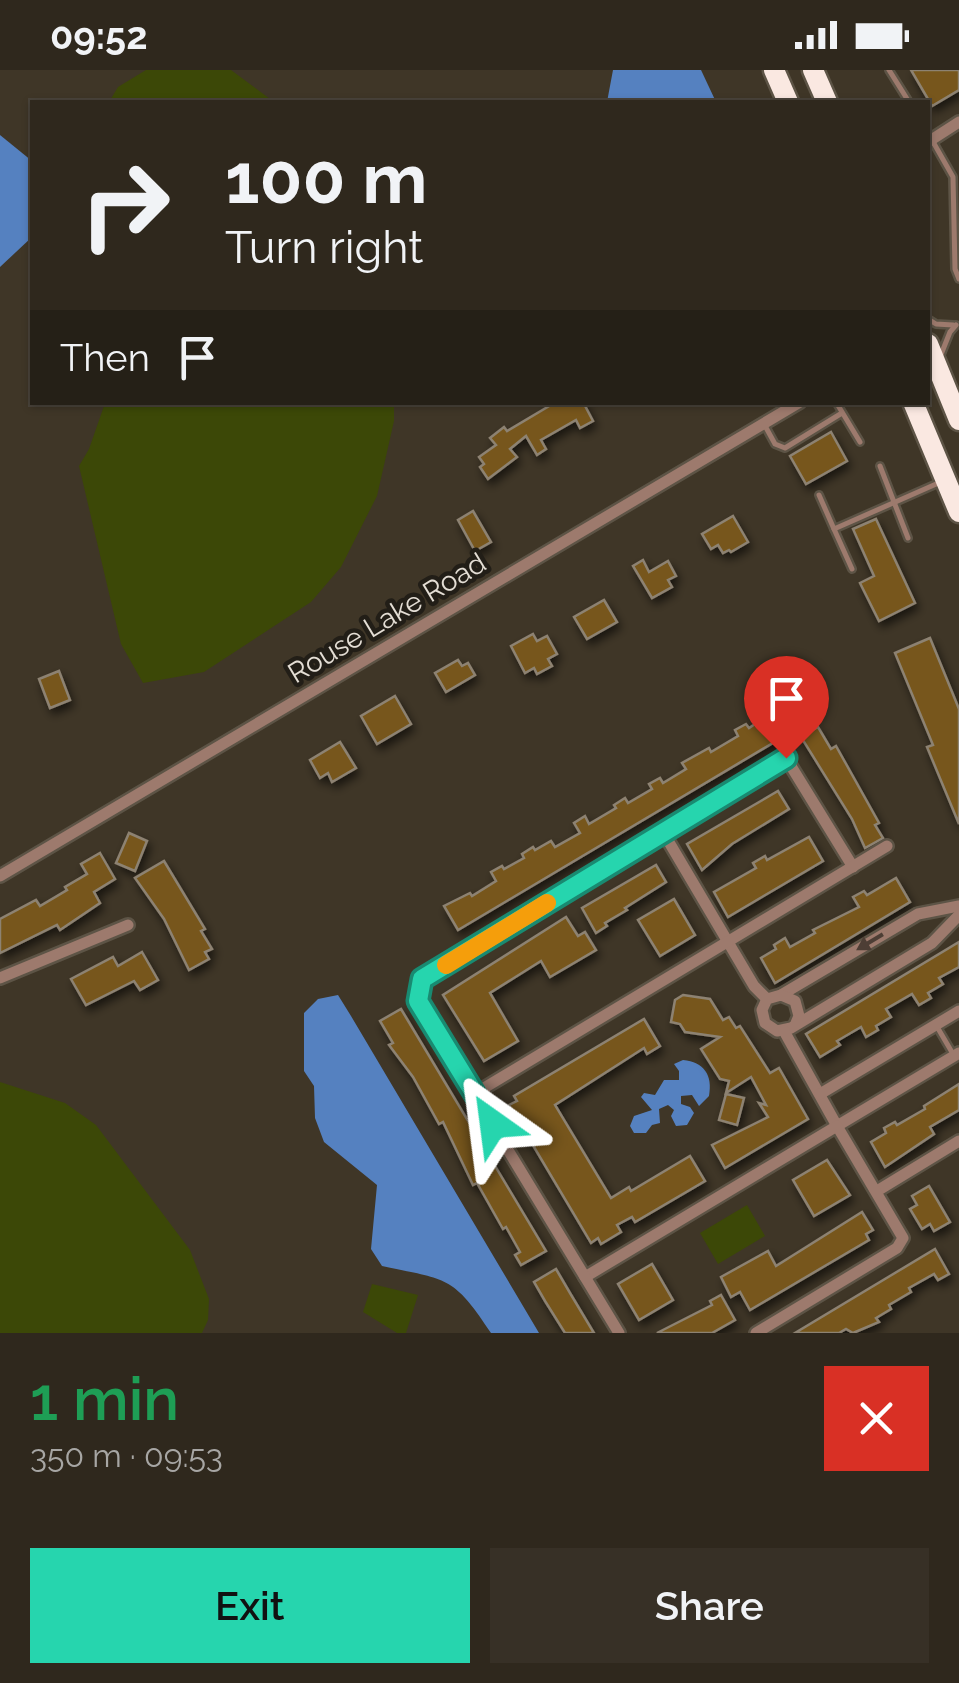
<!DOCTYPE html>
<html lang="en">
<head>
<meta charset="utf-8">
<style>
  :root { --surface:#2f281d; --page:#373026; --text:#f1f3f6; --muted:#a7a6a4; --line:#4a443b; --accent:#26d5ae }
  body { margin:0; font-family:Raleway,sans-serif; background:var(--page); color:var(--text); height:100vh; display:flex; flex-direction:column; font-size:38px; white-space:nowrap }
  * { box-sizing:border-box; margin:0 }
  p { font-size:32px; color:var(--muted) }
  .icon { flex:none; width:55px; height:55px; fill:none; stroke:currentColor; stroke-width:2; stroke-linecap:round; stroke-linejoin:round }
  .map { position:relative; height:1263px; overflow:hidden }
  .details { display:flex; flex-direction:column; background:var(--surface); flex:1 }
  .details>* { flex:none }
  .guide { position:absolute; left:30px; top:30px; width:900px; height:305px; border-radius:0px; box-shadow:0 2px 8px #0004,0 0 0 2px var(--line); background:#2f281d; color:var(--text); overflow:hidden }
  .pin { position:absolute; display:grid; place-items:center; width:85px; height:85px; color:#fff; margin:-102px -42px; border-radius:50% 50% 50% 0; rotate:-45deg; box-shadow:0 0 10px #0007 }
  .pin .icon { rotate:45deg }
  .me { position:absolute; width:110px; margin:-55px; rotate:329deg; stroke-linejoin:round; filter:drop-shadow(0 0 8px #0008) }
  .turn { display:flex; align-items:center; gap:35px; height:210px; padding:0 30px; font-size:45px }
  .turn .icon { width:130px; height:130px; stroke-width:2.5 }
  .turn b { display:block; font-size:70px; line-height:85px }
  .then { display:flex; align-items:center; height:95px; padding:0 30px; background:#0003; gap:20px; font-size:38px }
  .round { display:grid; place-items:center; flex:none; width:105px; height:105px; border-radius:0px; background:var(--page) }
  .head { display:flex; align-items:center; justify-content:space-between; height:170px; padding:0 30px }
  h1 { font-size:60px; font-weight:600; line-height:75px; color:#1e9e55 }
  .cta { display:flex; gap:20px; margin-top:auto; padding:20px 30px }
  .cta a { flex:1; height:115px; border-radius:0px; background:var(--accent); color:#111; font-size:40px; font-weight:600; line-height:115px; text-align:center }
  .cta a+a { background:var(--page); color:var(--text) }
  .status { display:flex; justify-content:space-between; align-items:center; height:70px; padding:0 50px; background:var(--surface); direction:ltr }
  .status svg { height:28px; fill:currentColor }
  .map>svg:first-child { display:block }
  .green { fill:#3c4807 }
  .water { fill:#5581c0 }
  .building { fill:#77571a; stroke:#8d8272; stroke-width:2.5; filter:url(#shadow) }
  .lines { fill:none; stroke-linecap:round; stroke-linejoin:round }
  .lane-casing { stroke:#5d5446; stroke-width:10 }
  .street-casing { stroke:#5d5446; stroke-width:16 }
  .highway-casing { stroke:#5d5446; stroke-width:25 }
  .lane { stroke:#9d7a6d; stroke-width:5 }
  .street { stroke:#9d7a6d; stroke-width:11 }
  .highway { stroke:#fae8e1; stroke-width:20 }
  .oneway { fill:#4d3e35 }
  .route-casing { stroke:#198a71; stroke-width:25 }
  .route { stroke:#26d5ae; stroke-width:18 }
  .slow { stroke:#f59e0b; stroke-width:18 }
  .labels { text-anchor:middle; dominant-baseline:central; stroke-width:9; stroke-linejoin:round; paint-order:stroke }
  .street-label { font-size:28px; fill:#e4ded5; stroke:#221e17 }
</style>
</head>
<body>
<div class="status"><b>09:52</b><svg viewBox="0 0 49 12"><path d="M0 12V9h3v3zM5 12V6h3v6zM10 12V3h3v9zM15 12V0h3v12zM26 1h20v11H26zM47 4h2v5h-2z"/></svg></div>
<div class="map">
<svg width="959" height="1263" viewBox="0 0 959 1263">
  <defs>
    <filter id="shadow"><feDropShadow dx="3" dy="5.5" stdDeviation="5" flood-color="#0009"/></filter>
  </defs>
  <rect width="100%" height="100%" fill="#3f3627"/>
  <g class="green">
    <path d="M146 0H231L274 32H109L118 17Z"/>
    <path d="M105 333H394V351L377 426 341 497 311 532 204 602 143 613 121 574 79 396 89 379Z"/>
    <path d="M0 1012 65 1033 96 1055 190 1180 209 1229 208 1250 202 1263H0Z"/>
    <path d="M747 1135 765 1166 718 1194 700 1163Z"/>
    <path d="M372 1214 418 1225 406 1263H397L363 1242Z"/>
  </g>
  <g class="water">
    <path d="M613 0H701L716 32H607Z"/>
    <path d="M0 65 32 91V167L0 197Z"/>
    <path d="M338 925 351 946 539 1263H491C453 1205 447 1210 382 1196L371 1179 377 1115 324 1072 315 1048 314 1016 304 1001V943L318 929Z"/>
    <path d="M683 990C704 992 713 1005 709 1026L699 1036 692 1025 681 1026V1034L690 1037 694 1043 687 1055 676 1056 671 1046 674 1040 668 1035 659 1039 660 1053 652 1055 646 1063H634L630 1056 634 1046 652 1040 641 1027 644 1023 655 1025 664 1010H679V1001L674 994Z"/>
  </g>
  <g class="building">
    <path d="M911 0H959V20L932 36Z"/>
    <path d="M556 332H583L593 351 580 358 576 350 541 370 546 379 537 385 526 366 510 379 517 387 488 409 480 397 484 394 479 387 496 375 490 368 504 357 507 361Z"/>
    <path d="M831 362 847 391 806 414 790 386Z"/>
    <path d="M473 441 491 472 475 481 458 450Z"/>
    <path d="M733 446 748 472 731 482 729 480 723 483 718 475 711 479 702 464Z"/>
    <path d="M876 449 915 533 879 551 860 513 874 506 853 459Z"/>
    <path d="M643 490 649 502 668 491 676 506 668 510 672 517 652 528 633 496Z"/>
    <path d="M604 530 617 552 587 569 574 547Z"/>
    <path d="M533 564 537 571 547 566 557 584 548 589 552 596 537 604 534 598 525 603 511 576Z"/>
    <path d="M930 568 959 639V754L927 677 933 675 895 583Z"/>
    <path d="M458 590 462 596 468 593 475 605 446 622 435 603Z"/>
    <path d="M59 601 70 630 50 638 39 609Z"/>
    <path d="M395 626 411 654 377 674 361 646Z"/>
    <path d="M785 634 798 658 458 860 444 836 470 823 472 826 496 811 491 802 502 796 504 799 524 788 522 784 533 777 535 780 551 771 555 777 580 763 574 753 585 746 589 754 616 738 614 735 625 728 628 733 652 719 649 714 660 708 663 713 686 699 682 693 709 678 711 682 738 666 735 660 746 654 749 658Z"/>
    <path d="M818 657 831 679 836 676 879 753 875 755 883 768 865 778 852 749 801 667Z"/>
    <path d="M340 672 356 698 332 712 328 703 320 708 310 690Z"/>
    <path d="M778 721 789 739 732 774 702 800 687 774Z"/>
    <path d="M129 763 147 771 135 801 116 793Z"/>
    <path d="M809 767 823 791 728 847 714 822 756 798 753 793 765 786 767 790Z"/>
    <path d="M100 783 115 809 94 822 100 833 60 860 57 855 0 883V849L36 830 40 836 67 820 65 817 87 804 81 794Z"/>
    <path d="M164 791 205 859 201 861 212 879 205 882 209 889 189 900 164 849 135 808Z"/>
    <path d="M656 795 666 812 625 838 627 840 605 853 607 856 596 863 582 838Z"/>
    <path d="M896 808 910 832 775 913 761 888 776 879 774 875 785 868 790 877 815 863 813 860 859 837 853 827 864 821 867 825Z"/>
    <path d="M674 829 695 865 660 886 638 850Z"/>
    <path d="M566 847 578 866 585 862 596 880 550 907 541 891 490 923 518 971 484 991 443 925Z"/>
    <path d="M959 872V897L939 908 943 914 928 923 931 928 919 935 912 924 886 939 891 947 876 956 878 960 866 967 861 957 837 971 840 975 820 987 806 964Z"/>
    <path d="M142 882 158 910 140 920 134 911 86 935 71 909 113 887 118 896Z"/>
    <path d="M683 925 710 929 723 950 729 947 736 958 740 956 770 1003 779 998 808 1049 725 1098 712 1075 768 1047 759 1033 766 1035 751 1007 726 1023 729 1011 720 1009 701 979 720 967 685 962 680 954 671 952 675 930Z"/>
    <path d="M401 939 546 1181 521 1195 515 1185 520 1182 506 1157 503 1159 477 1113 473 1115 443 1052 439 1054 413 1007 389 975 393 973 380 951Z"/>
    <path d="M644 949 660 976 647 984 644 978 555 1035 611 1128 629 1117 631 1121 690 1086 705 1111 635 1152 632 1147 617 1155 621 1162 601 1174 598 1168 591 1173 509 1035 517 1031 514 1026Z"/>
    <path d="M959 1014V1040L930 1057 934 1064 885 1097 871 1072 886 1063 884 1058 895 1052 897 1055 925 1039 924 1036Z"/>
    <path d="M726 1024 744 1028 737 1055 719 1050Z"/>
    <path d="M827 1090 850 1125 814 1146 793 1110Z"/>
    <path d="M929 1116 950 1152 934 1161 930 1154 922 1159 910 1139 917 1135 912 1126Z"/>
    <path d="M862 1142 873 1160 866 1164 869 1170 750 1240 740 1222 731 1227 721 1207 768 1181 776 1196Z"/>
    <path d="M935 1179 949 1204 938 1210 934 1204 909 1218 911 1222 889 1235 891 1239 876 1248 879 1252 853 1263 846 1259 839 1263H795Z"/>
    <path d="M652 1194 673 1230 639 1250 618 1214Z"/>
    <path d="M556 1199 570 1223 594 1263H565L545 1231 534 1212Z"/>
    <path d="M721 1225 735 1250 712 1263H657L712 1235 710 1231Z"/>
  </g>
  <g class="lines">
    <g class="lane-casing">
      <g id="lane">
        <path d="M889 0 909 32"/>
        <path d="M928 63 953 107 955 199 959 209"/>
        <path d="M928 249 936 254 953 255"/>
        <path d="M940 287 950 262 956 255"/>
        <path d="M836 332 860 372"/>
        <path d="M764 354 775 374 785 378 842 343"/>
        <path d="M880 396 908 468"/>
        <path d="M819 425 834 459"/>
        <path d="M852 499 834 459 943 411"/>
        <path d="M936 955 953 984"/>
      </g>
    </g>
    <g class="street-casing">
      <g id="street">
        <path d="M928 72 959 52"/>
        <path d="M0 806 800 332"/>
        <path d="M0 908 128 855"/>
        <path d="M781 925 918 844 959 836"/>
        <path d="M767 929 754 916 663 762 786 688 853 797"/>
        <path d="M796 953 799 946 795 931 781 925 767 929 762 940 765 953 777 961 791 958 932 873 959 845"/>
        <path d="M784 961 837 1056 959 983"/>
        <path d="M474 1024 419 931 422 909 663 762"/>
        <path d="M820 1024 959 941"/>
        <path d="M877 1121 959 1071"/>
        <path d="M585 1207 837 1056 903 1168 897 1178 756 1263"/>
        <path d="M619 1263 474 1024 887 776"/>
      </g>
    </g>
    <g class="highway-casing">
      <g id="highway">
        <path d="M774 0 788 32"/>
        <path d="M813 0 827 32"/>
        <path d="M928 274 959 350"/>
        <path d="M913 332 959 442"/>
      </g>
    </g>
    <use href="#lane" class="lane"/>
    <use href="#street" class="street"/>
    <use href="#highway" class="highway"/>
  </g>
  <defs><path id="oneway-solid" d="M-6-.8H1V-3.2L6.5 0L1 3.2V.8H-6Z" transform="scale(2.5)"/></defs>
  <use class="oneway" href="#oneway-solid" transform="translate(870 872) rotate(149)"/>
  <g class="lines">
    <g class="route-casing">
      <path id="route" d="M493 1054 418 931 422 909 786 688"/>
    </g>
    <use href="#route" class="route"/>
    <path class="slow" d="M446 895 547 833"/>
  </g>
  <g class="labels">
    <g class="street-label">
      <text transform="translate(387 548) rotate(-31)">Rouse Lake Road</text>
    </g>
  </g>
</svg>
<div class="pin" style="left:786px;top:688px;background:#d93025"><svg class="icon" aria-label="arrive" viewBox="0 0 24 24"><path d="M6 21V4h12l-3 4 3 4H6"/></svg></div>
<svg class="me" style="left:493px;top:1054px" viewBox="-20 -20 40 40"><path d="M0-17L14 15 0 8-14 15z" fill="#26d5ae" stroke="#fff" stroke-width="4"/></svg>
<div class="guide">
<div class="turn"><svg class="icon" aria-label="right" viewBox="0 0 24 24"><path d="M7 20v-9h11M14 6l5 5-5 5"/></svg><div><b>100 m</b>Turn right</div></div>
<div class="then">Then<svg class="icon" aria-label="arrive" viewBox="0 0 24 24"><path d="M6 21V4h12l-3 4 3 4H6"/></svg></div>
</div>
</div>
<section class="details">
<div class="head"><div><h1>1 min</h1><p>350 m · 09:53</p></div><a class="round" style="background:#d93025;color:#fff"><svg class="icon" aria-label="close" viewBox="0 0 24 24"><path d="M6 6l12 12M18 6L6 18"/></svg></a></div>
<div class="cta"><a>Exit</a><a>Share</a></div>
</section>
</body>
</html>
